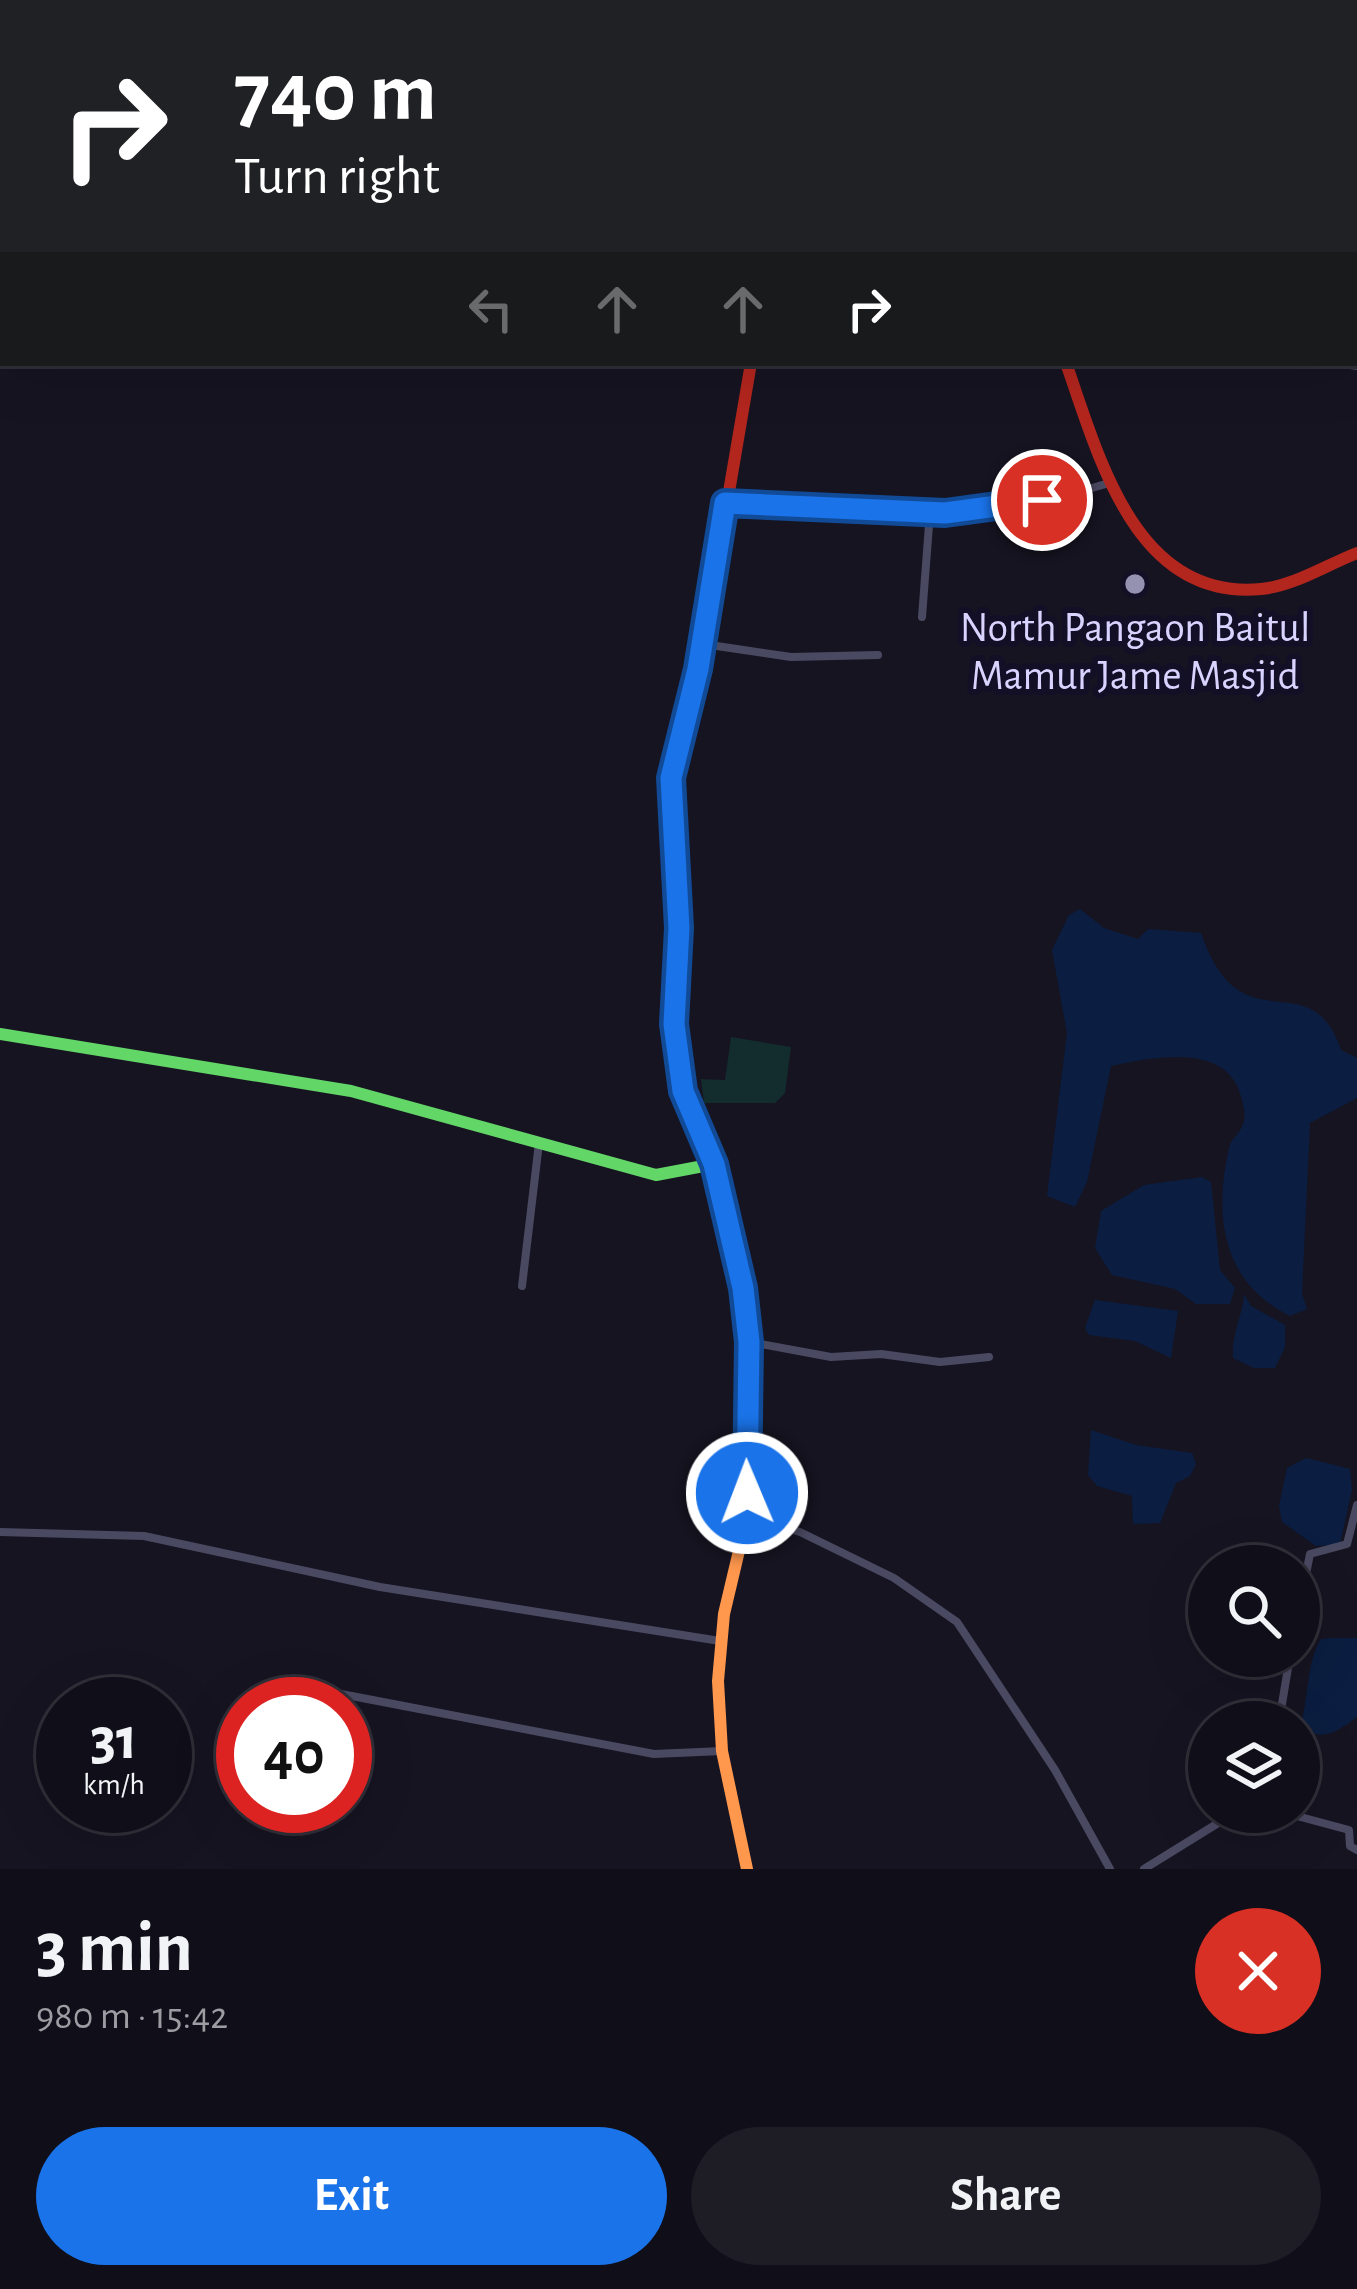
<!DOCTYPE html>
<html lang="en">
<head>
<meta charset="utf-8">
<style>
  :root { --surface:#100f19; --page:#1e1d26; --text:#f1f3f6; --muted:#9c9ca2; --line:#302f38; --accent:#1a73e8 }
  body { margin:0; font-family:"Alegreya Sans",sans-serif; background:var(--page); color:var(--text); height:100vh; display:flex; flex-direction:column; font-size:45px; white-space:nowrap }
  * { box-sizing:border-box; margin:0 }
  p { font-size:39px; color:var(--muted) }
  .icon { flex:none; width:66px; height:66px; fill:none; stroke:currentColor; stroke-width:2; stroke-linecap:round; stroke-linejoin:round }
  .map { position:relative; height:1869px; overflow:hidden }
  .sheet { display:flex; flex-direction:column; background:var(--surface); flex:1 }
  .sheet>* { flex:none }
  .banner { position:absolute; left:0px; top:0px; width:1359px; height:366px; box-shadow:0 12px 48px #0002,0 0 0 3px var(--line); background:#202124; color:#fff; overflow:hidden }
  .controls { position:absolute; left:1188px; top:1545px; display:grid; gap:24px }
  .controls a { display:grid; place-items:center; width:132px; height:132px; border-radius:50%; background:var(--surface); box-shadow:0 12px 48px #0002,0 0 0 3px var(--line); font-size:60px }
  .speed { position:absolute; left:36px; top:1677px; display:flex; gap:24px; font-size:60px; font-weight:700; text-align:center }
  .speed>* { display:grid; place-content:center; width:156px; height:156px; border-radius:50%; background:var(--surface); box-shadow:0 12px 48px #0002,0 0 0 3px var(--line); line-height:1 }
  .speed small { font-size:30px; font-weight:400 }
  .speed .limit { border:18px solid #d22; background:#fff; color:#111 }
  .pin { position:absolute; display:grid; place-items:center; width:102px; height:102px; color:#fff; margin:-51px; border:6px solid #fff; border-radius:50%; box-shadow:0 3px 12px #0007 }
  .me { position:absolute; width:132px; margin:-66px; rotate:359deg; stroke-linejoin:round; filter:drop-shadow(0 0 9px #0008) }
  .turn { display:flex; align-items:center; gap:42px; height:252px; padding:0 36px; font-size:54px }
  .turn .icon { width:156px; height:156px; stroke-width:2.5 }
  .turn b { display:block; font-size:84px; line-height:102px }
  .lanes { display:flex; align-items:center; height:114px; padding:0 36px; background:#0003; justify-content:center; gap:60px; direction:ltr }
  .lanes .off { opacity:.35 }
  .round { display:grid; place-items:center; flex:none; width:126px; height:126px; border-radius:63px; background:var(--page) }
  .head { display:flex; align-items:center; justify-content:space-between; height:204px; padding:0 36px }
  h1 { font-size:72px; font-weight:700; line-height:90px }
  .button { display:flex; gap:24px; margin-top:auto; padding:24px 36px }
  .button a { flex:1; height:138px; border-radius:72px; background:var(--accent); color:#fff; font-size:48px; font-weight:700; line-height:138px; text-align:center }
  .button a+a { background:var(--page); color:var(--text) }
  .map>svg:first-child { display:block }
  .green { fill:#132c2d }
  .water { fill:#0b1e41 }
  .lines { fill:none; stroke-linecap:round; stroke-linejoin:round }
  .street { stroke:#4a4962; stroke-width:8 }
  .fast { stroke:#63d668; stroke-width:12 }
  .slow { stroke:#ff974d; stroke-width:12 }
  .jam { stroke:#b3261e; stroke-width:12 }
  .route-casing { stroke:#114b97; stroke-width:30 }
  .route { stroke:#1a73e8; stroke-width:21 }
  .poi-dot { fill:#9591b1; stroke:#130f26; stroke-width:4.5 }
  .labels { text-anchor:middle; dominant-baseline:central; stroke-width:12; stroke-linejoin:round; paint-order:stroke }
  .poi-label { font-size:42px; fill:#d9d4ff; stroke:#130f26 }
</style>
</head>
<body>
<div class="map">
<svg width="1357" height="1869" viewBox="0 0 1357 1869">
  <rect width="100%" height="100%" fill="#161421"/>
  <path class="green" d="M731 1037 791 1047 785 1093 775 1103H704L701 1079 725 1080Z"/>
  <g class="water">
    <path d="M1080 909 1104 928 1138 939 1148 929 1201 933C1241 1051 1310 958 1341 1050L1357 1058V1098L1310 1123 1302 1293 1307 1309 1290 1316C1223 1283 1213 1218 1229 1148 1231 1138 1240 1134 1243 1124 1247 1114 1242 1098 1238 1088 1219 1043 1149 1058 1111 1066L1087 1182 1075 1207 1047 1196 1067 1033 1052 950 1069 915Z"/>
    <path d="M1202 1177 1211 1182 1220 1270 1235 1288 1230 1304H1196L1175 1289 1112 1275 1095 1248 1101 1211 1144 1185Z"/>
    <path d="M1244 1294 1251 1306 1285 1325V1347L1275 1368H1254L1233 1358C1231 1333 1243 1316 1244 1294Z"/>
    <path d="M1095 1300 1178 1311 1171 1358 1135 1341 1089 1335 1085 1328Z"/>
    <path d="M1091 1430 1136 1445 1192 1453 1196 1464 1190 1476 1176 1483 1160 1523 1133 1524 1132 1496 1097 1486 1088 1475Z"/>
    <path d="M1306 1458 1350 1469 1352 1490 1340 1544 1316 1546 1282 1522 1279 1506 1287 1468Z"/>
    <path d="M1334 1638H1357V1717C1336 1732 1325 1742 1300 1728 1309 1700 1306 1662 1321 1639Z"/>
  </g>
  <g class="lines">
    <g class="street">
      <path d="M1336 363 1357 366"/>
      <path d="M726 503C850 518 990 521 1109 483"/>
      <path d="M922 617 930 512"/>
      <path d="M703 644 791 657 878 655"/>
      <path d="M522 1286 539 1143"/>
      <path d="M750 1342 831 1357 881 1354 940 1362 989 1357"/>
      <path d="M747 1517 800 1532 894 1578 957 1622 1055 1770 1110 1869"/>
      <path d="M0 1532 144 1536 380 1587 720 1641"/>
      <path d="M1299 1609 1310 1554 1347 1544 1357 1505"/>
      <path d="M336 1693 654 1754 722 1751"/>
      <path d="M1279 1722 1290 1656"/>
      <path d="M1282 1812 1349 1830 1350 1846 1357 1850"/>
      <path d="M1144 1869 1236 1812"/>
    </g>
    <g class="fast">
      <path d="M901 0 902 3"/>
      <path d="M764 3 765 0"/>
      <path d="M0 1034 351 1091 656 1175 714 1164"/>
    </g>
    <path class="slow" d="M688 1102 714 1164 750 1342 747 1517 724 1614 718 1681 722 1751 747 1869"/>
    <g class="jam">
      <path d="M1066 363C1099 457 1135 601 1261 589 1294 586 1326 565 1357 553"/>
      <path d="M688 1102 676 1056 679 928 670 795 703 644 751 363"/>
    </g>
  </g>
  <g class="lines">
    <g class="route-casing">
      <path id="route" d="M747 1493 749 1342 743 1288 714 1164 683 1091 674 1024 679 928 671 778 698 669 725 503 945 513 1042 500"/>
    </g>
    <use href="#route" class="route"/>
  </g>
  <circle class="poi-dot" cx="1135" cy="584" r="12"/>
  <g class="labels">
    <g class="poi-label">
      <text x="1135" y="628">North Pangaon Baitul<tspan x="1135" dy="48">Mamur Jame Masjid</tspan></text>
    </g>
  </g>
</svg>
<div class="controls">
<a><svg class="icon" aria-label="search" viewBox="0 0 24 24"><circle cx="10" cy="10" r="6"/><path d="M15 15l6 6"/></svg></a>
<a><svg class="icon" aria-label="layers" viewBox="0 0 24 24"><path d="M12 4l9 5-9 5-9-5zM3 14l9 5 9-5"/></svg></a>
</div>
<div class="speed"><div>31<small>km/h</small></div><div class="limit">40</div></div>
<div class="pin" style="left:1042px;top:500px;background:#d93025"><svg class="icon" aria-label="arrive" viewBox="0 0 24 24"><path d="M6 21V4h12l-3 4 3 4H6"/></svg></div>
<svg class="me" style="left:747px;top:1493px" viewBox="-20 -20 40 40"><circle r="17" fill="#1a73e8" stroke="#fff" stroke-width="3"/><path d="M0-11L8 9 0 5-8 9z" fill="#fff"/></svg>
<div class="banner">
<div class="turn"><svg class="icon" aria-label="right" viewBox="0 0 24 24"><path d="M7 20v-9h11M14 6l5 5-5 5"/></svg><div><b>740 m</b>Turn right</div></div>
<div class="lanes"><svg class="icon off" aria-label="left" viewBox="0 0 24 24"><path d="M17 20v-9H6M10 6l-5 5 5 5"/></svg><svg class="icon off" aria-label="ahead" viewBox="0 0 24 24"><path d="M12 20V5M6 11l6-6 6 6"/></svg><svg class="icon off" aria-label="ahead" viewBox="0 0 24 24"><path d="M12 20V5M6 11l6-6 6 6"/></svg><svg class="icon" aria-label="right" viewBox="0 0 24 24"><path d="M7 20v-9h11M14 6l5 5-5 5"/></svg></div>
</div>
</div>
<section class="sheet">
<div class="head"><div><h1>3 min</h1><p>980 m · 15:42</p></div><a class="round" style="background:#d93025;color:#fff"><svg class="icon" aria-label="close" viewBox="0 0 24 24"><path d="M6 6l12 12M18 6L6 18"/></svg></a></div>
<div class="button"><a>Exit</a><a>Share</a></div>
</section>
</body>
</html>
